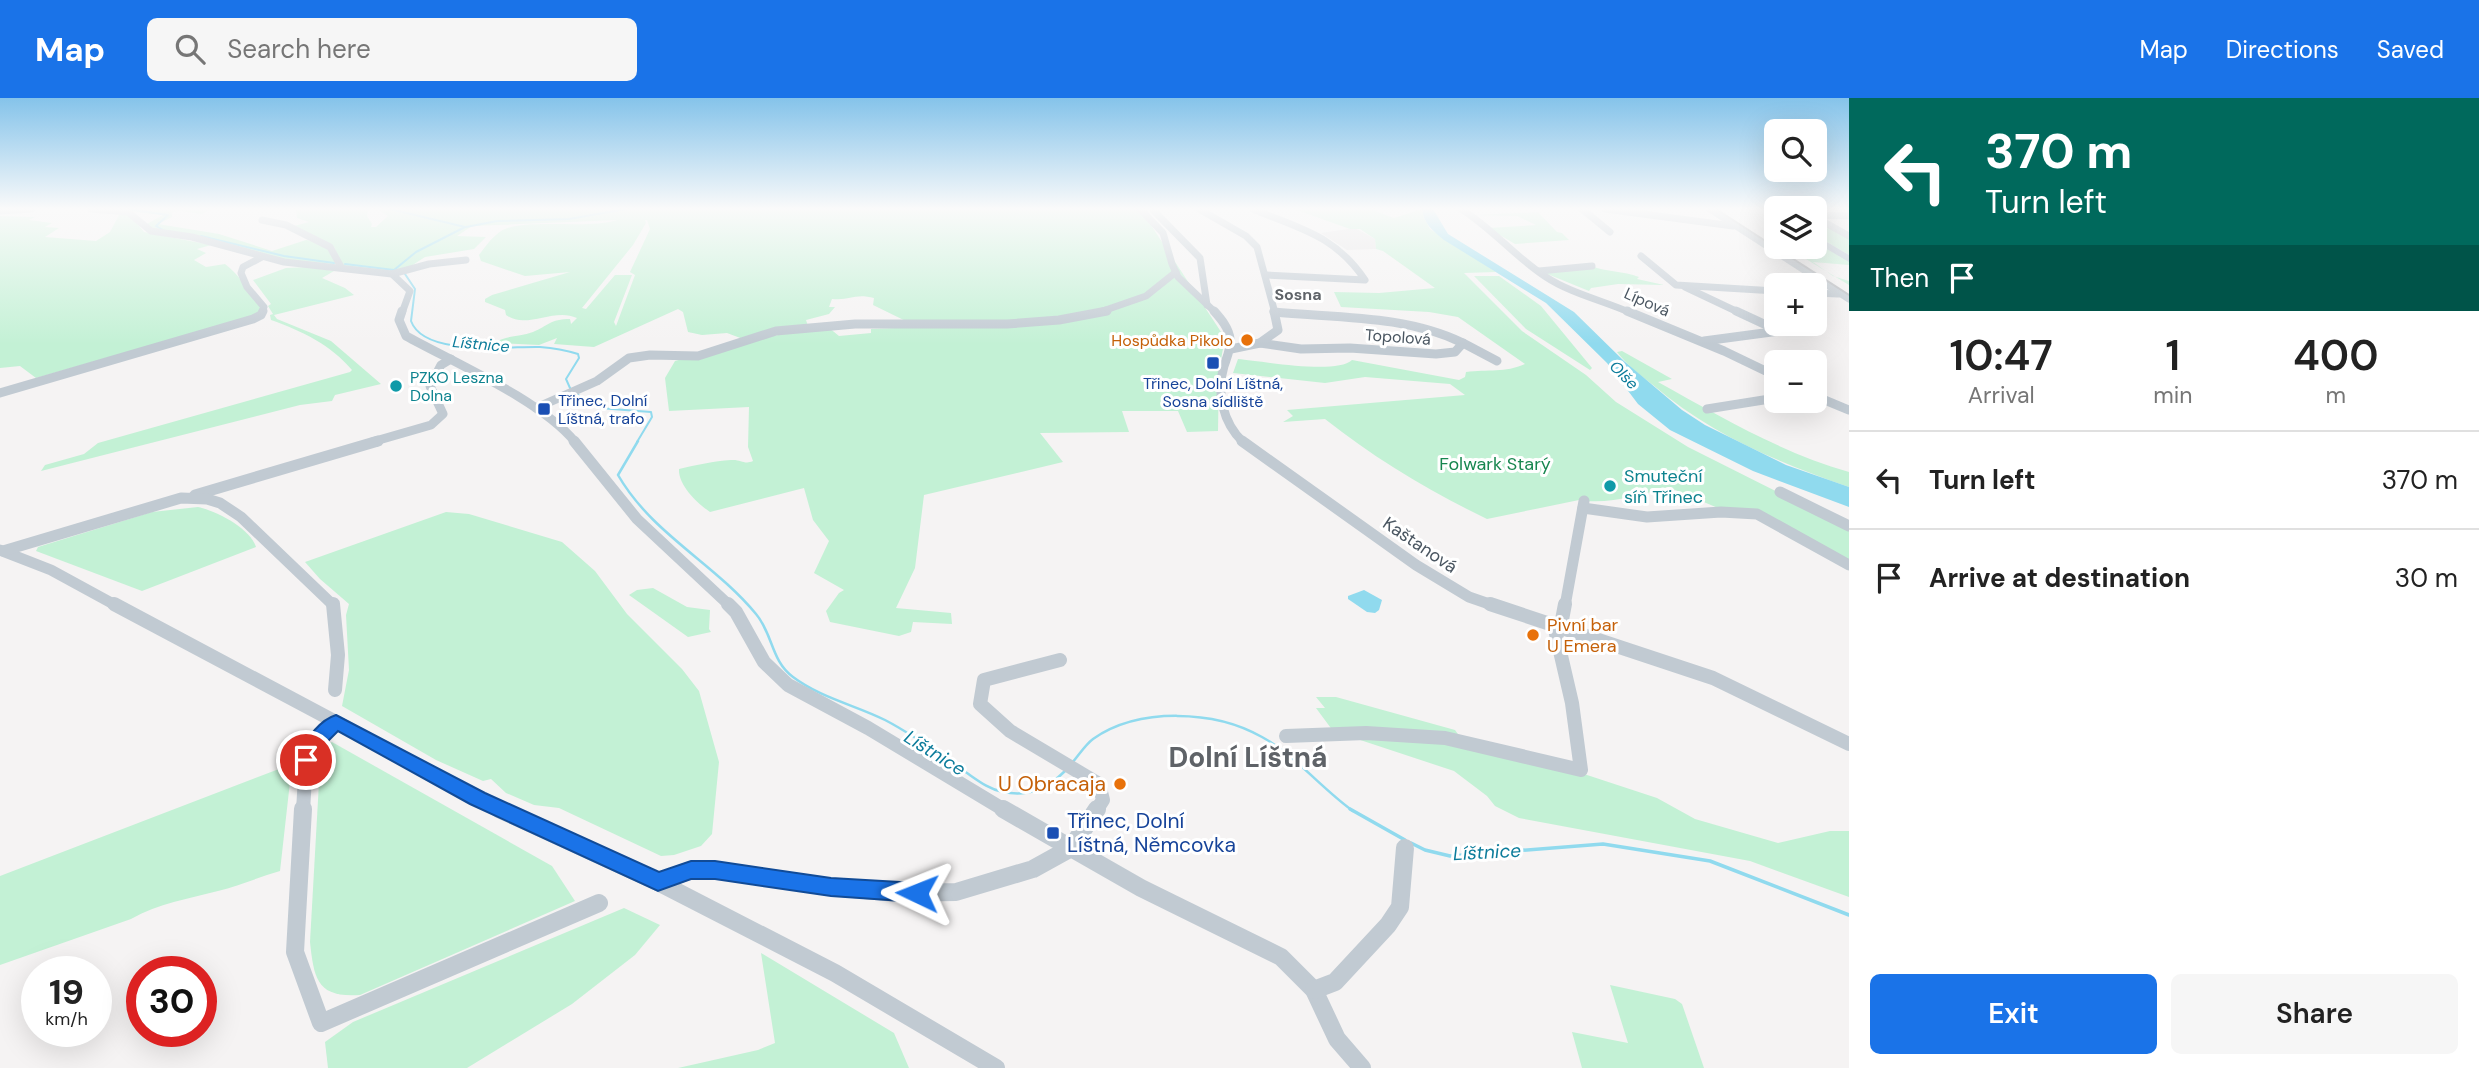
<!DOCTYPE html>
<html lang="en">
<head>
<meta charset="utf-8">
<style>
  :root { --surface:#fff; --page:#f6f6f6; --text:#222; --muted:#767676; --line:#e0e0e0; --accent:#1a73e8 }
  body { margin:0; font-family:"DM Sans",sans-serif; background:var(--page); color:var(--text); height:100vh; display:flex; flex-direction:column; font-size:26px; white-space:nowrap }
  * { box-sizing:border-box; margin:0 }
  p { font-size:23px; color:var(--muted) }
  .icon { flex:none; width:38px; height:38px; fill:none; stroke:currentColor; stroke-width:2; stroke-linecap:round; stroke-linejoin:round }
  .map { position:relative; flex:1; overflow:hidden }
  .panel { display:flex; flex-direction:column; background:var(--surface); width:630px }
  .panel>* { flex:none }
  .top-card { background:#00695c; color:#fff; overflow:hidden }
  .fabs { position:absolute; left:1764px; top:21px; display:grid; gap:14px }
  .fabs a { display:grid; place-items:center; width:63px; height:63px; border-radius:10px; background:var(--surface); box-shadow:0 7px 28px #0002; font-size:35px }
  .speed { position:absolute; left:21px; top:858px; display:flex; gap:14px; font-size:35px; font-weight:700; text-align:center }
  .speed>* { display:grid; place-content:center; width:91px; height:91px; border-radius:50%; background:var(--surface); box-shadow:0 7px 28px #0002; line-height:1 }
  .speed small { font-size:18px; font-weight:400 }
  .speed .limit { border:10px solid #d22; background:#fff; color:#111 }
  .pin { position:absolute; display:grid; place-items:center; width:60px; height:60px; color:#fff; margin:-30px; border:4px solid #fff; border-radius:50%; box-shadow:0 2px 7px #0007 }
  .me { position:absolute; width:77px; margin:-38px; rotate:272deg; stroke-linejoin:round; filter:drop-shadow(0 0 5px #0008) }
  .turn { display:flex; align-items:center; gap:24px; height:147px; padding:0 21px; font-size:32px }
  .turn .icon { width:91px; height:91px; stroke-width:2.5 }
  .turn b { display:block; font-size:49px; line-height:60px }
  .then { display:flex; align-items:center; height:66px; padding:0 21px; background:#0003; gap:14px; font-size:26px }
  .eta { display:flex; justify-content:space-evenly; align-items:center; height:119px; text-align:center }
  .eta b { font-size:42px; font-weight:600; line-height:49px }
  .cta { display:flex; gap:14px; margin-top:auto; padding:14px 21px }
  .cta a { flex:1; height:80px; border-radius:10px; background:var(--accent); color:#fff; font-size:28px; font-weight:600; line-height:80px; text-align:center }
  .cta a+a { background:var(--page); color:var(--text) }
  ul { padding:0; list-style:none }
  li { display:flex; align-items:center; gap:21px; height:98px; padding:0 21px; border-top:2px solid var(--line) }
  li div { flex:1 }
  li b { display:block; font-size:26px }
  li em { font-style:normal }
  header { display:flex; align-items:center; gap:42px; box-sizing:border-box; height:98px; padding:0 35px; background:var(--accent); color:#fff }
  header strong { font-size:33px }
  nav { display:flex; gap:38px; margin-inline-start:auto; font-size:24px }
  .search { width:490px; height:63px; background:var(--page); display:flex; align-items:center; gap:18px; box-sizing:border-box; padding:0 24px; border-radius:10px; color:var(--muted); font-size:26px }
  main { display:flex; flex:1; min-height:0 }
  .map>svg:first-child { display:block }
  .education { fill:#e6e4e5 }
  .green { fill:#c3f1d5; fill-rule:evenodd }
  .water { fill:#90daee }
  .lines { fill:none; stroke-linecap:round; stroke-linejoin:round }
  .stream-far2 { stroke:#90daee; stroke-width:2 }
  .stream-far1 { stroke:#90daee; stroke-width:2.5 }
  .stream { stroke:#90daee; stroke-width:3.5 }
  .minor-far4 { stroke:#c1cad2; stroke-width:7 }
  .minor-far3 { stroke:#c1cad2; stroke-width:9 }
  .minor-far2 { stroke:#c1cad2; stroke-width:11 }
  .minor-far1 { stroke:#c1cad2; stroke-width:14 }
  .minor { stroke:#c1cad2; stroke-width:18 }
  .major { fill:#b3c2d1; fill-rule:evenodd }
  .rail { stroke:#b5b8bd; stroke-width:2 }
  .route { fill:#1a73e8; stroke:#114b97; stroke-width:2 }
  .food-dot { fill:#e8710a; stroke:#fff; stroke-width:2.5 }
  .transit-dot { fill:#1a4fb4; stroke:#fff; stroke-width:2.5 }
  .culture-dot { fill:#0f9aa8; stroke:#fff; stroke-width:2.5 }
  .labels { text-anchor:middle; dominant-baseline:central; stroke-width:6; stroke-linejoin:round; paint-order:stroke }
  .far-neighbourhood-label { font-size:16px; font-weight:bold; fill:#5f6368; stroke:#fff }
  .far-street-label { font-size:16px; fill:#4a5661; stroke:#fff }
  .far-food-label { font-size:16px; fill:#c56008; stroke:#fff; text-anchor:end }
  .far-water-label { font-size:16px; font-style:italic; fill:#0c7c9b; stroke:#fff }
  .far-culture-label { font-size:16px; fill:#0d838f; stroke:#fff; text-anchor:start }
  .far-transit-label { font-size:16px; fill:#164399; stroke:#fff }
  .park-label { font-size:18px; fill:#17864f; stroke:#fff }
  .culture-label { font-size:18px; fill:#0d838f; stroke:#fff; text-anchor:start }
  .street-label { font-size:18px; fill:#4a5661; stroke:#fff }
  .food-label { font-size:18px; fill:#c56008; stroke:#fff; text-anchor:start }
  .water-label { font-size:19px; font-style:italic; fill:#0c7c9b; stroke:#fff }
  .near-food-label { font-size:21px; fill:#c56008; stroke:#fff; text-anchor:end }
  .near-transit-label { font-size:21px; fill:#164399; stroke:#fff; text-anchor:start }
  .near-district-label { font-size:28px; font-weight:bold; fill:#5f6368; stroke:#fff }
</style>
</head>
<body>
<header>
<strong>Map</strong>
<div class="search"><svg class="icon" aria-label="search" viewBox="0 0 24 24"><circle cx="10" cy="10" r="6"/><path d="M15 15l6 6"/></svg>Search here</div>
<nav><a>Map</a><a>Directions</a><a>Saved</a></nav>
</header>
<main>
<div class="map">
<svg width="1849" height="970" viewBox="0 0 1849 970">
  <rect width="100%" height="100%" fill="#f5f3f3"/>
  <path class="education" d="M1355 130 1375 141 1376 151 1347 152 1321 135Z"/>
  <g class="green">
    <path d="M106 111H211L202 116 181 113 172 114V119L158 126 219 136 272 153 306 142 319 144 328 150 336 164 334 166 290 164 155 133 147 126 163 117Z"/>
    <path d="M296 111H368L367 118 372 126 371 129H376L388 118 377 111H1136L1143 115 1225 240 1219 272 1218 333 1187 334 1178 313H1122L1129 334 1040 335 1063 364 924 397 915 470 896 510 951 515 952 526 913 524 911 534 899 538 830 524 826 513 839 495 844 492 814 475 829 443 813 422 804 390 710 414C697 405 678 387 679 371 696 367 714 363 731 362 741 361 744 367 753 363L748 349 749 309 669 313 665 280 675 263 766 239 828 229 839 238 871 235V231L918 229 873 207 874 200C854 195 850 203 832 201L829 209H835L829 216 806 222 808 228 743 241 727 235 702 237 688 234 683 214 678 211 594 249 554 246 557 240 539 247 494 245C506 237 519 239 533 234 548 228 550 221 570 221L571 226 577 220C554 209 526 232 506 217L505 212 485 204V201L492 197 570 174 525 178 481 163 479 157C485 149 492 139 501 133 524 119 587 132 617 122L472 128 457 138 486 139 474 151 425 159 402 174 343 168 334 149 294 128 309 124 297 120ZM645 122H647L650 131 630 174 635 177 616 228 614 224 632 177H615L586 211 582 210 633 147 646 125Z"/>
    <path d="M1294 111H1370L1394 120 1422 111 1424 120 1430 131 1496 174 1464 175 1522 233 1586 277 1616 304 1688 349 1849 430V465L1752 412 1718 410 1668 389C1641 397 1607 407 1579 402L1487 421C1431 394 1374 360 1325 321L1283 324 1293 318 1287 312 1465 297 1450 286 1365 279 1325 285 1233 275 1238 261C1262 263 1336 277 1352 262L1459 282 1465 279 1466 274C1488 271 1505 275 1525 266L1458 219 1429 214 1341 209 1334 194 1379 195 1435 190 1383 153 1376 151 1375 141 1360 131H1350Z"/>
    <path d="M1538 114 1557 134 1562 135 1569 142 1515 146 1488 130 1536 127 1517 118 1475 117Z"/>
    <path d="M124 115 132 119 144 134 211 147 197 151 206 155 194 162 206 169 225 166C240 177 249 194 262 209L257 217 36 280 20 268 0 270V118L35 119 29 122 52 125 45 129 59 130 45 139 96 143 110 134 119 117Z"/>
    <path d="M1815 121 1849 141V157L1815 137Z"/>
    <path d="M1786 149 1828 151 1849 163V167L1813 164 1833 178 1849 183V187Z"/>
    <path d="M1591 168C1607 174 1623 173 1639 179L1637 181 1664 187 1618 186 1591 190 1589 193 1540 173Z"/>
    <path d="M307 169 334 173 322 180 345 190 354 197 274 217 277 221 331 243 381 286 335 297 332 303 300 307 41 373 45 367 84 356 98 345 350 274 352 272C331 247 302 233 271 222L270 217 273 216 268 208 271 206 253 182 286 170Z"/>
    <path d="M1474 178H1499L1541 208 1592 270 1590 272 1526 231Z"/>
    <path d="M1622 253 1672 281 1658 284C1719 318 1782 355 1849 374V389C1778 364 1711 337 1653 287 1640 277 1627 267 1617 254Z"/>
    <path d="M198 409C216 413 250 430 256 449L142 493 36 453 38 449 152 414Z"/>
    <path d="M446 414 469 416 562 444 595 473 627 516 682 571 699 593 719 664 712 736 701 748 674 757 661 758 559 710 534 707 506 695 491 681 483 683 436 662 342 608 349 572 346 517 349 506 320 481 305 464Z"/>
    <path d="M653 490 687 509 710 512 709 531 711 534 688 539 629 497 637 492Z"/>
    <path d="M1316 599H1336L1455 632 1465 646 1584 676 1657 700 1695 721 1778 745 1830 733H1849V799L1750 763 1519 720 1495 708 1487 698 1454 673 1333 633 1316 610H1325Z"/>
    <path d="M332 644 552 768 575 803 360 897C317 900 314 881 310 844L321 649Z"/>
    <path d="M292 666 280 773C259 779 239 788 218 793 188 801 159 805 131 821L0 867V778Z"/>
    <path d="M624 810 660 827 635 857 572 906 467 970H328L325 944 353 924Z"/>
    <path d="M761 855 894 935 909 970H678L758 952 775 945Z"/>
    <path d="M1610 887 1675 901 1682 906 1704 970H1582L1572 934 1628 945Z"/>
  </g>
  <g class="water">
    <path d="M1422 111H1433L1448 136 1574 214 1624 263 1682 312 1705 327 1786 367 1849 389V409L1753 373 1670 332 1638 306 1607 265 1546 205 1444 142C1432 132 1424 126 1422 111Z"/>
    <path d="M1364 492 1382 502 1379 512 1375 515 1367 514 1348 501V498Z"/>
  </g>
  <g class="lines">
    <g class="stream-far2">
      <path d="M128 111 168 117 156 128 163 132"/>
      <path d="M390 111 465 129 416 154 394 172"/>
      <path d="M466 129 497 123 569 121 626 111"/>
      <path d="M201 138 284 158 334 165"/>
      <path d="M345 166 394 172"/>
      <path d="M405 176 415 191 411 223C424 259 508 248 540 249 553 250 565 252 578 256L579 260 566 281 570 290"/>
      <path d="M575 295 599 310 651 314 652 319 637 344"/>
    </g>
    <g class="stream-far1">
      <path d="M638 343 618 377C652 436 714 465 756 516 773 536 771 563 793 579 821 600 855 607 885 622 912 636 937 654 961 671 975 680 987 691 1003 694 1029 699 1047 691 1065 673"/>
      <path d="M1072 665C1079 657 1085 647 1093 641 1139 609 1215 612 1262 639 1296 658 1321 690 1353 713"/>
    </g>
    <g class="stream">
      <path d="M1350 711 1405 742"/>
      <path d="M1411 745 1425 752 1450 758 1603 746 1710 763 1849 817"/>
    </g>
    <g class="minor-far4">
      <path d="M91 111 128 114 151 133 192 139 284 164 392 176 410 193 402 215"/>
      <path d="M1140 111 1163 135 1172 166 1178 179 1216 215"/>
      <path d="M1199 111 1246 138 1257 149 1275 215"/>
      <path d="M1253 111C1300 131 1335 137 1365 182L1266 177"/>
      <path d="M1461 111C1492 130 1515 159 1546 179 1570 195 1604 203 1631 215"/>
      <path d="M1582 111 1610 134"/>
      <path d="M1605 111 1733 128"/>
      <path d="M1710 111 1849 201"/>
      <path d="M1153 112 1200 160 1207 207"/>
      <path d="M0 113 31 111"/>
      <path d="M1815 117 1849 118"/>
      <path d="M1815 119 1849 138"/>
      <path d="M262 122 286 127 330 149 341 169"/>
      <path d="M1641 158 1676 187 1776 193"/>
      <path d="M1539 173 1592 168"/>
      <path d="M392 176 429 166 466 162"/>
      <path d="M1685 189 1740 215"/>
      <path d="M1815 195 1838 196"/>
      <path d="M1274 214 1281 215"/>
      <path d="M262 215 264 209 247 189 241 175 243 169 262 159"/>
      <path d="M1097 215 1146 198 1176 174"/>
    </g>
    <g class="minor-far3">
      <path d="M402 213 399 222 406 238C455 265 542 303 575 344"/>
      <path d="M1214 213C1221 221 1229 230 1230 241 1231 251 1227 259 1224 268 1216 295 1223 325 1243 344"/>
      <path d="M1627 213 1724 253 1776 278"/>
      <path d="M1704 243 1779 233 1736 213"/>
      <path d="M1260 245 1301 251 1350 250 1436 256 1455 254 1463 245C1406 217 1337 220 1274 214"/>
      <path d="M1463 245 1497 263"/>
      <path d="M1231 251 1260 245 1278 232 1274 213"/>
      <path d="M0 295 253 221 261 217 263 213"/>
      <path d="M1815 298 1849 312"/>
      <path d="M536 310 597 283 629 260 650 257 698 258 776 233 855 226H1007L1059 222 1107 213"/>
      <path d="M1707 311 1776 300"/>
      <path d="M372 344 431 327 443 316 430 288 441 267 451 261"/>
    </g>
    <g class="minor-far2">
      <path d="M574 343 637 421 730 508"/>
      <path d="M1242 343 1416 467 1469 499 1495 508"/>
      <path d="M1780 394 1849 428"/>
      <path d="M195 397 378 343"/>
      <path d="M1583 410 1647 419 1721 414 1757 416 1849 467"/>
      <path d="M0 452 51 472 117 508"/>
      <path d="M3 453 181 400 207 401 220 405 241 419 334 508"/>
      <path d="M1565 508 1584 403"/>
    </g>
    <g class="minor-far1">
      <path d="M114 506 503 713"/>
      <path d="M333 506 338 557 335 592"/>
      <path d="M728 506 736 514 764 564 788 587 868 630 1006 713"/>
      <path d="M1490 506 1713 580 1849 646"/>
      <path d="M1060 562 984 582 980 606 1010 633 1099 686 1103 702 1096 713"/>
      <path d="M1286 638 1366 635 1445 640 1581 672 1572 605 1556 536 1561 527 1565 506"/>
      <path d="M303 713 306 662 312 647 336 624"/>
    </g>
    <g class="minor">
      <path d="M303 711 295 854 321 925 599 805"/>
      <path d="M499 711 658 784 835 875 996 970"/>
      <path d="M1097 711 1071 750 1141 790 1281 859 1314 892 1337 941 1362 970"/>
      <path d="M658 784 691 772H715L831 789 897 795 956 794 1033 771 1071 750 1003 711"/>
      <path d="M1314 892 1335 884 1388 827 1400 809 1405 750"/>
    </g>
    <g class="major">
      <path d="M1762 111H1771L1776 114V119Z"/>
      <path d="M1815 137 1849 157V164L1815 144Z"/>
    </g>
    <path class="rail" d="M1716 111 1849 197"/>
  </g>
  <linearGradient id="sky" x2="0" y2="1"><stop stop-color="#85c3ea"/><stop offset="0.45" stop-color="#fafafa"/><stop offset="1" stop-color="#fafafa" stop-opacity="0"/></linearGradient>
  <rect width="1849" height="246" fill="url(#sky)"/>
  <path class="route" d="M336 617 485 695 659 774 691 763H715L831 780 917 785 925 788 928 795 925 801 917 804 831 798 715 781H691L658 793 470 706 338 633 320 651 313 667 306 669 299 667 296 662C304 645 317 623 336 617Z"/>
  <g class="food-dot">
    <circle cx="1247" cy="242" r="7"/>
    <circle cx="1533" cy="537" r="7"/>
    <circle cx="1120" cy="686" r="7"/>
  </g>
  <g class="transit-dot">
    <rect x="1206" y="258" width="14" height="14" rx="3.5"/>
    <rect x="537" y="304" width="14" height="14" rx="3.5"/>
    <rect x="1046" y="728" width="14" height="14" rx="3.5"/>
  </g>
  <g class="culture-dot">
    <circle cx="396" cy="288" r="7"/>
    <circle cx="1610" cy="388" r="7"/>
  </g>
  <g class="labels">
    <g class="far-neighbourhood-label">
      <text x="1298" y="196">Sosna</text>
    </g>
    <g class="far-street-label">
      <text transform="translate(1647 204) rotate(24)">Lípová</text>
      <text transform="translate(1398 239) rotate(4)">Topolová</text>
    </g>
    <g class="far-food-label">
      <text x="1233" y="242">Hospůdka Pikolo</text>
    </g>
    <g class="far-water-label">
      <text transform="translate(481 246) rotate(5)">Líštnice</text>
      <text transform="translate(1624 277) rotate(45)">Olše</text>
    </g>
    <g class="far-culture-label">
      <text x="410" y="279">PZKO Leszna<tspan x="410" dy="18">Dolna</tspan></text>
    </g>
    <g class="far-transit-label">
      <text x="1213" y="285">Třinec, Dolní Líštná,<tspan x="1213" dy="18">Sosna sídliště</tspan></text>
      <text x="558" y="302" text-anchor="start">Třinec, Dolní<tspan x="558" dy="18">Líštná, trafo</tspan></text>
    </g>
    <g class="park-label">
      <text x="1495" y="366">Folwark Starý</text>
    </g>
    <g class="culture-label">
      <text x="1624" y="378">Smuteční<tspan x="1624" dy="21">síň Třinec</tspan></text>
    </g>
    <g class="street-label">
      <text transform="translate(1420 447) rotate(34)">Kaštanová</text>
    </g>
    <g class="food-label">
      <text x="1547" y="527">Pivní bar<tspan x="1547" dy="21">U Emera</tspan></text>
    </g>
    <g class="water-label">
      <text transform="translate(935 655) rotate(32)">Líštnice</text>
      <text transform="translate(1487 754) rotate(-3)">Líštnice</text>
    </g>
    <g class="near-food-label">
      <text x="1106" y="686">U Obracaja</text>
    </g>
    <g class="near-transit-label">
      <text x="1067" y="723">Třinec, Dolní<tspan x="1067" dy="24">Líštná, Němcovka</tspan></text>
    </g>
    <g class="near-district-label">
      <text x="1248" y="659">Dolní Líštná</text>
    </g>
  </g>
</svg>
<div class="fabs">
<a><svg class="icon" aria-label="search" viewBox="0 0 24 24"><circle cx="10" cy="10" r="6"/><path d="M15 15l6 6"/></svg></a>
<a><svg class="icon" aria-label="layers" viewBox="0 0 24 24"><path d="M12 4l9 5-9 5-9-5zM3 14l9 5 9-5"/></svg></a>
<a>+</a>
<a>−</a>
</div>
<div class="speed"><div>19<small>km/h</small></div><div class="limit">30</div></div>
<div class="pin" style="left:306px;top:662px;background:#d93025"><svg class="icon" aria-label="arrive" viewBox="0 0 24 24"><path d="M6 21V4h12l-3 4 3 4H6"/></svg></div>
<svg class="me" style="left:917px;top:795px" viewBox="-20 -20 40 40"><path d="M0-17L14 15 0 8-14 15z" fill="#1a73e8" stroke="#fff" stroke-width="4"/></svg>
</div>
<section class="panel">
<div class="top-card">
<div class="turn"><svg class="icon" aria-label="left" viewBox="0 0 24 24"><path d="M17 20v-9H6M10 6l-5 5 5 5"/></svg><div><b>370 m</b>Turn left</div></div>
<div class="then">Then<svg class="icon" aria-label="arrive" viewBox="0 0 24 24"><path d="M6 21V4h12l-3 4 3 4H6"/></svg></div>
</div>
<div class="eta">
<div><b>10:47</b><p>Arrival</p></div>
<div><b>1</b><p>min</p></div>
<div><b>400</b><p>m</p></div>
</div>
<ul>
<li><svg class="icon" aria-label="left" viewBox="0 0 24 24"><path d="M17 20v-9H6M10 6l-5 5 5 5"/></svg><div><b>Turn left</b></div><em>370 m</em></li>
<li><svg class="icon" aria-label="arrive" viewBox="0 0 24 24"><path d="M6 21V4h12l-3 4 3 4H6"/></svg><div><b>Arrive at destination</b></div><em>30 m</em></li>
</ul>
<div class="cta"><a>Exit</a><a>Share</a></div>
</section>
</main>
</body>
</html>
